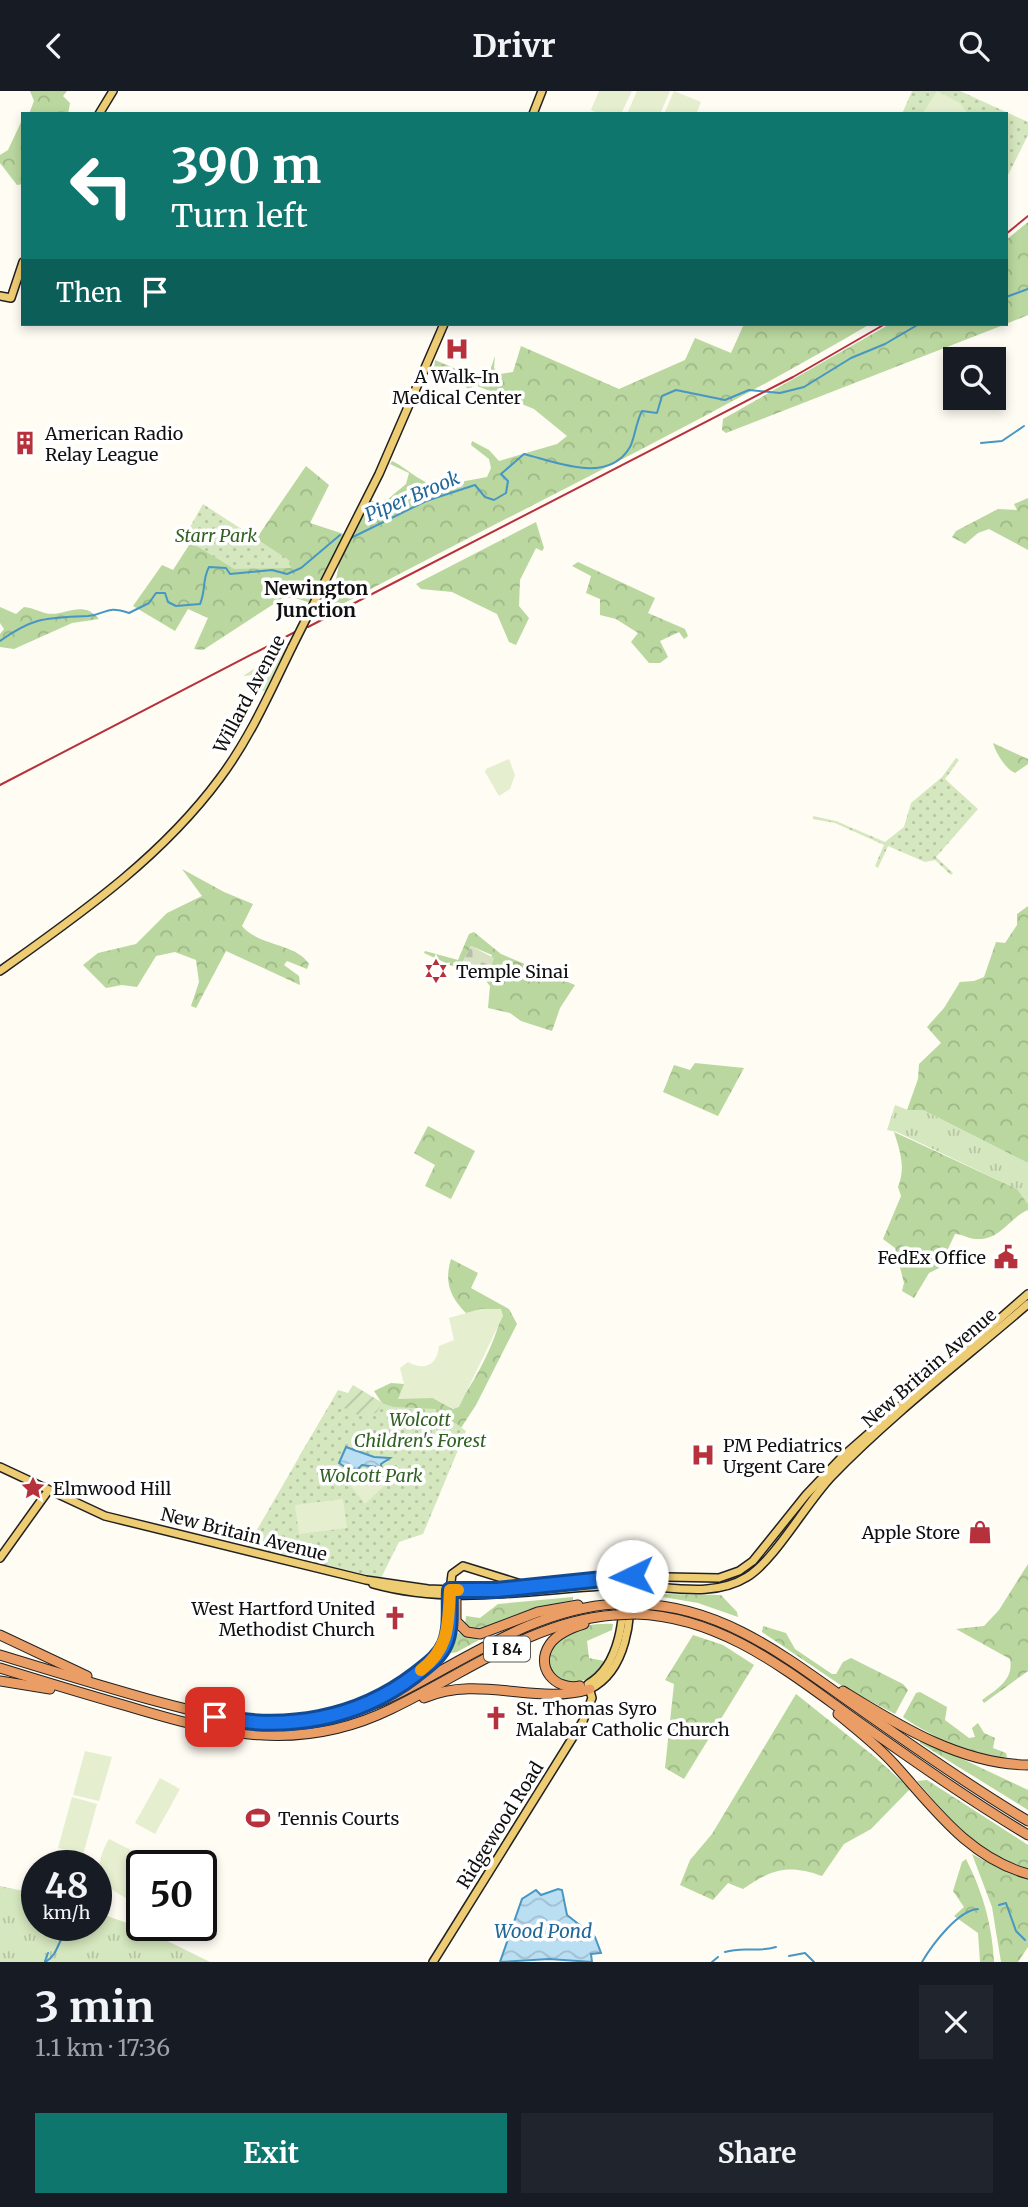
<!DOCTYPE html>
<html lang="en">
<head>
<meta charset="utf-8">
<style>
  :root { --surface:#171b24; --page:#20242c; --text:#f1f3f6; --muted:#9ea1a6; --accent:#0f766e }
  body { margin:0; font-family:Merriweather,serif; background:var(--page); color:var(--text); height:100vh; display:flex; flex-direction:column; font-size:26px; white-space:nowrap }
  * { box-sizing:border-box; margin:0 }
  p { font-size:23px; color:var(--muted) }
  .icon { flex:none; width:38px; height:38px; fill:none; stroke:currentColor; stroke-width:2; stroke-linecap:round; stroke-linejoin:round }
  .map { position:relative; height:1871px; overflow:hidden }
  .side { display:flex; flex-direction:column; background:var(--surface); flex:1 }
  .side>* { flex:none }
  .banner { position:absolute; left:21px; top:21px; width:987px; height:214px; border-radius:0px; box-shadow:0 4px 10px #0003; background:#0f766e; color:#fff; overflow:hidden }
  .controls { position:absolute; left:943px; top:256px; display:grid; gap:14px }
  .controls a { display:grid; place-items:center; width:63px; height:63px; border-radius:0px; background:var(--surface); box-shadow:0 4px 10px #0003; font-size:35px }
  .speed { position:absolute; left:21px; top:1759px; display:flex; gap:14px; font-size:35px; font-weight:700; text-align:center }
  .speed>* { display:grid; place-content:center; width:91px; height:91px; border-radius:50%; background:var(--surface); box-shadow:0 4px 10px #0003; line-height:1 }
  .speed small { font-size:18px; font-weight:400 }
  .speed .limit { border:4px solid #111; border-radius:10px; background:#fff; color:#111 }
  .pin { position:absolute; display:grid; place-items:center; width:60px; height:60px; color:#fff; margin:-30px; border-radius:14px; box-shadow:0 4px 10px #0006 }
  .me { position:absolute; width:77px; margin:-38px; rotate:267deg; stroke-linejoin:round; filter:drop-shadow(0 0 5px #0008) }
  .turn { display:flex; align-items:center; gap:24px; height:147px; padding:0 35px; font-size:32px }
  .turn .icon { width:91px; height:91px; stroke-width:2.5 }
  .turn b { display:block; font-size:49px; line-height:60px }
  .then { display:flex; align-items:center; height:66px; padding:0 35px; background:#0003; gap:14px; font-size:26px }
  .round { display:grid; place-items:center; flex:none; width:74px; height:74px; border-radius:0px; background:var(--page) }
  .head { display:flex; align-items:center; justify-content:space-between; height:119px; padding:0 35px }
  h1 { font-size:42px; font-weight:700; line-height:52px }
  .primary-button { display:flex; gap:14px; margin-top:auto; padding:14px 35px }
  .primary-button a { flex:1; height:80px; border-radius:0px; background:var(--accent); color:#fff; font-size:28px; font-weight:700; line-height:80px; text-align:center }
  .primary-button a+a { background:var(--page); color:var(--text) }
  header { display:flex; justify-content:space-between; align-items:center; height:91px; padding:0 35px; background:var(--surface); font-size:32px; font-weight:700 }
  .map>svg:first-child { display:block }
  .grass { fill:url(#grass-tufts) }
  .forest { fill:url(#forest-crowns) }
  .cemetery { fill:url(#cemetery-stones) }
  .park { fill:url(#park-dots) }
  .garden { fill:url(#garden-furrows) }
  .pitch { fill:#e5efcf }
  .water { fill:url(#water-waves); stroke:#4796c4; stroke-width:2 }
  .lines { fill:none; stroke-linecap:round; stroke-linejoin:round }
  .stream { stroke:#4796c4; stroke-width:2 }
  .major-casing { stroke:#212121; stroke-width:10 }
  .highway-casing { stroke:#212121; stroke-width:11 }
  .major { stroke:#eecc73; stroke-width:7 }
  .highway { stroke:#ea9e65; stroke-width:9 }
  .rail { stroke:#b6313b; stroke-width:2 }
  .major-bridge-casing { stroke:#212121; stroke-width:10; stroke-linecap:butt }
  .highway-bridge-casing { stroke:#212121; stroke-width:11; stroke-linecap:butt }
  .major-bridge { stroke:#eecc73; stroke-width:7 }
  .highway-bridge { stroke:#ea9e65; stroke-width:9 }
  .route-casing { stroke:#114b97; stroke-width:18 }
  .route { stroke:#1a73e8; stroke-width:12 }
  .slow { stroke:#f59e0b; stroke-width:12 }
  .labels { text-anchor:middle; dominant-baseline:central; stroke-width:7; stroke-linejoin:round; paint-order:stroke }
  .shield { fill:#fff; stroke:#585858; stroke-width:2 }
  .shield-label { font-size:16px; font-weight:bold; fill:#101010 }
  .poi-label { font-size:18px; fill:#101010; stroke:#fff; text-anchor:start }
  .park-label { font-size:18px; font-style:italic; fill:#336324; stroke:#fff }
  .street-label { font-size:18px; fill:#101010; stroke:#fff }
  .water-label { font-size:19px; font-style:italic; fill:#216899; stroke:#fff }
  .neighbourhood-label { font-size:19px; font-weight:bold; fill:#101010; stroke:#fff }
</style>
</head>
<body>
<header><svg class="icon" aria-label="back" viewBox="0 0 24 24"><path d="M15 5l-7 7 7 7"/></svg>Drivr<svg class="icon" aria-label="search" viewBox="0 0 24 24"><circle cx="10" cy="10" r="6"/><path d="M15 15l6 6"/></svg></header>
<div class="map">
<svg width="1028" height="1871" viewBox="0 0 1028 1871">
  <defs>
    <pattern id="grass-tufts" width="24" height="20" patternUnits="userSpaceOnUse" patternTransform="scale(1.75)"><rect width="24" height="20" fill="#d5e7be"/><path d="M3 7l-1-3M5 7V3M7 7l1-3M15 17l-1-3M17 17v-4M19 17l1-3" fill="none" stroke="#b6c5a2"/></pattern>
    <pattern id="forest-crowns" width="20" height="18" patternUnits="userSpaceOnUse" patternTransform="scale(1.75)"><rect width="20" height="18" fill="#b9d79e"/><path d="M2 6a3 3 0 1 1 6 0M12 15a3 3 0 1 1 6 0" fill="none" stroke="#9eb887"/></pattern>
    <pattern id="cemetery-stones" width="16" height="16" patternUnits="userSpaceOnUse" patternTransform="scale(1.75)"><rect width="16" height="16" fill="#d8e0c4"/><path d="M2 7V4a2 2 0 0 1 4 0v3zM10 15v-3a2 2 0 0 1 4 0v3z" fill="#b8bfa7"/></pattern>
    <pattern id="park-dots" width="8" height="8" patternUnits="userSpaceOnUse" patternTransform="scale(1.75)"><rect width="8" height="8" fill="#d5e7be"/><path d="M2 2h.1M6 6h.1" fill="none" stroke="#b6c5a2" stroke-width="1.8" stroke-linecap="round"/></pattern>
    <pattern id="garden-furrows" width="10" height="10" patternUnits="userSpaceOnUse" patternTransform="scale(1.75)"><rect width="10" height="10" fill="#d5e7be"/><path d="M-1 1l2-2M0 10L10 0M9 11l2-2" fill="none" stroke="#b6c5a2"/></pattern>
    <pattern id="water-waves" width="16" height="10" patternUnits="userSpaceOnUse" patternTransform="scale(1.75)"><rect width="16" height="10" fill="#bbdff2"/><path d="M0 5q4-4 8 0t8 0" fill="none" stroke="#a0bece"/></pattern>
  </defs>
  <rect width="100%" height="100%" fill="#fefcf3"/>
  <g class="grass">
    <path d="M287 557 266 600H262L260 589 247 592 252 584 244 585 246 583Z"/>
    <path d="M895 1014 908 1019H923L1028 1072V1113L1017 1098 897 1041 887 1039Z"/>
    <path d="M0 1795 37 1803V1834H96V1821L141 1837 210 1871H0Z"/>
  </g>
  <g class="forest">
    <path d="M30 0H67L63 5 70 12 68 23H29L34 10Z"/>
    <path d="M23 27V93L17 94 0 72V64L8 59Z"/>
    <path d="M1028 131V224L1006 233V149Z"/>
    <path d="M744 233H870C697 335 516 420 339 515L332 510 341 462 369 408 381 414 406 393 409 382 390 373 392 370C403 375 411 383 422 389 429 394 432 390 438 395L487 386 491 377 489 368 471 354 472 350 489 359 499 370 557 353 567 345 534 318 475 294 469 299 461 291 434 278 435 269 486 291 495 265 494 277 500 283 513 281 521 255 619 298 685 269 695 247 731 262Z"/>
    <path d="M890 233H1006L726 342 722 339 723 328Z"/>
    <path d="M306 375 329 394 310 432 344 443 311 512 295 507H283L203 559 194 558 208 527 188 518 175 540 133 515 162 474 173 479 191 451 212 464 244 440 256 448Z"/>
    <path d="M1028 407V459L989 438 978 442 965 453 952 446 956 440 998 418 1017 419 1014 413Z"/>
    <path d="M536 431 544 457 542 460 536 457 520 489 519 515 529 527 516 554 509 551 497 523 452 501 421 498 416 493Z"/>
    <path d="M578 471 655 507 648 522 685 538 688 545 684 548 679 541 660 550 668 566 660 572H649L631 551 638 542 616 528 600 524V508L586 502 591 485 572 475Z"/>
    <path d="M0 516 16 523 24 516C33 517 38 520 45 522 63 527 82 507 99 528L72 532 14 558 0 556V543L4 538 0 532Z"/>
    <path d="M993 652 1028 668V673L1015 682C1005 678 995 660 993 652Z"/>
    <path d="M182 778 224 801 253 813 242 835C258 855 296 852 309 873L307 878 287 870 284 874 299 885 300 894 226 860 196 917 191 915 199 891 196 869 175 861 156 865 137 896 122 894 106 897 83 874 98 862 136 853 167 822 202 805Z"/>
    <path d="M1028 815V1072L923 1019H907L918 988 919 973 941 952 927 936 944 917 960 891 974 890 984 886 996 851 1005 852 1017 834V823Z"/>
    <path d="M474 841 501 863 575 894 560 917 552 940 521 930 510 922 488 917 490 895 486 890 492 864 471 855 459 878 424 862 425 860 458 869 469 843Z"/>
    <path d="M695 972 744 977 718 1025 663 1001 674 974 690 979Z"/>
    <path d="M428 1035 475 1060 451 1108 425 1095 435 1074 414 1062Z"/>
    <path d="M894 1041 1017 1098 1028 1113V1119C1009 1127 1000 1150 976 1148 969 1148 962 1143 955 1143L939 1177 929 1182 914 1207 902 1200 904 1192 895 1157 883 1148 901 1105 898 1096C906 1076 900 1060 894 1041Z"/>
    <path d="M451 1168 478 1182 471 1197 509 1218 517 1233 476 1314 459 1340 414 1444 407 1446 299 1366 330 1314 382 1312 374 1300 391 1292 404 1293 403 1306 433 1307 453 1318C470 1302 502 1241 501 1218L466 1222C450 1206 444 1191 451 1168Z"/>
    <path d="M1028 1473V1580L984 1612 982 1609C997 1598 1014 1589 1010 1568L956 1538 984 1535 999 1519Z"/>
    <path d="M662 1503 721 1504 737 1521 738 1526 698 1512 663 1506Z"/>
    <path d="M573 1506V1509L529 1519 482 1541 469 1538 465 1534 466 1525 480 1527 498 1513Z"/>
    <path d="M613 1533 612 1539 587 1550 589 1567 604 1570C596 1590 578 1593 559 1590L548 1576C550 1543 583 1531 613 1533Z"/>
    <path d="M763 1535 786 1542 795 1558 832 1583H836L843 1571 851 1567 903 1593 908 1599 895 1623 842 1595 762 1541Z"/>
    <path d="M456 1541 479 1549 457 1561 446 1563 449 1548Z"/>
    <path d="M693 1544 723 1554 754 1574 684 1688 665 1677 674 1593 665 1589Z"/>
    <path d="M920 1601 947 1616 945 1629 969 1647 975 1646 972 1637 978 1632 984 1642 995 1647 993 1657 1006 1662 1007 1666C983 1671 923 1641 903 1626L916 1602Z"/>
    <path d="M796 1603 875 1666 910 1698 871 1738 844 1753 822 1785C788 1773 772 1778 743 1798L728 1792 713 1809 680 1794 690 1769 712 1743Z"/>
    <path d="M920 1648 1028 1699V1719L920 1652Z"/>
    <path d="M927 1689 1028 1754V1778L987 1761 961 1741 917 1690Z"/>
    <path d="M972 1763 1008 1782 1028 1788V1856L1018 1871H1001L992 1816Z"/>
    <path d="M966 1768C983 1802 992 1833 994 1871H980L978 1842 954 1825 964 1816 953 1800 962 1771Z"/>
  </g>
  <path class="cemetery" d="M471 855 494 867 486 890 459 878Z"/>
  <g class="park">
    <path d="M912 0H960L1028 31V44L1006 88V23H902Z"/>
    <path d="M203 413 289 469 291 477 234 478 184 447Z"/>
    <path d="M956 667 959 669 945 688 978 718 936 766 953 782 951 784 935 769 925 771 888 755 878 777 875 775 884 754 835 732 813 728V725L836 730 885 751 904 736 911 712 942 686Z"/>
    <path d="M338 1299 394 1316 436 1318 466 1340 423 1443 399 1451 381 1487 247 1456Z"/>
  </g>
  <path class="garden" d="M353 1294 383 1312 376 1322 358 1324 340 1315Z"/>
  <g class="pitch">
    <path d="M599 0H632L621 23H600L591 19Z"/>
    <path d="M637 0H670L660 23H627Z"/>
    <path d="M674 0 701 11 696 23H664Z"/>
    <path d="M937 0 960 12 968 23H922Z"/>
    <path d="M509 668 515 684 510 698 499 705 485 681 486 678Z"/>
    <path d="M480 1218H501L503 1225 459 1316 453 1318 433 1307 398 1308 404 1293 400 1277 408 1271C424 1280 437 1275 439 1255L454 1249 449 1227Z"/>
    <path d="M365 1380 377 1384 385 1394 365 1413 346 1389Z"/>
    <path d="M343 1408 347 1437 299 1443 295 1414Z"/>
    <path d="M85 1660 112 1666 99 1710 73 1704Z"/>
    <path d="M160 1687 180 1698 155 1743 135 1732Z"/>
    <path d="M72 1706 97 1713 83 1764 58 1757Z"/>
    <path d="M109 1748 151 1769 148 1774H142V1784L128 1808C99 1794 92 1777 109 1748Z"/>
  </g>
  <g class="water">
    <path d="M346 1356 374 1366 390 1367 381 1373V1380L377 1376 362 1374 358 1378H348L339 1372Z"/>
    <path d="M558 1798 562 1799 567 1824 595 1846 601 1862 591 1863 592 1871 549 1868 500 1871 522 1808 536 1799 541 1804Z"/>
  </g>
  <g class="lines">
    <g class="stream">
      <path d="M1006 206 1028 198"/>
      <path d="M981 352 1002 350 1024 335"/>
      <path d="M351 447 426 410 475 394 485 406 494 409 506 402 508 390 501 383 524 363C556 371 608 394 630 356 635 346 636 331 642 320L657 322 662 305 676 299 725 309 749 299 780 302 804 296 851 267 885 253 919 233"/>
      <path d="M0 550C35 525 48 527 88 525 108 523 105 514 129 522L149 512 156 502H165L168 511 176 515 200 513C206 499 202 489 209 476L226 477 230 483 272 479 287 483 301 477 340 444"/>
      <path d="M999 1814 1006 1812 1016 1840 1025 1849"/>
      <path d="M725 1861C744 1855 757 1862 776 1856"/>
      <path d="M789 1865 805 1862 814 1871"/>
      <path d="M45 1870 48 1862"/>
      <path d="M45 1871C59 1864 58 1847 69 1836"/>
      <path d="M712 1871 718 1866"/>
      <path d="M922 1871C932 1854 958 1819 978 1818"/>
    </g>
    <g class="major-casing">
      <g id="major">
        <path d="M99 23 113 0"/>
        <path d="M533 23 542 0"/>
        <path d="M0 205 11 207 23 171"/>
        <path d="M306 528 379 383 444 233"/>
        <path d="M0 880C80 823 161 767 220 687 250 647 270 601 292 556"/>
        <path d="M0 1376 105 1425 366 1489 428 1498 477 1500 614 1485 719 1487 739 1480 753 1470 806 1404 842 1366 1028 1203"/>
        <path d="M0 1467 48 1400"/>
        <path d="M373 1493C455 1516 538 1497 621 1494 662 1493 710 1509 747 1486 775 1469 806 1412 832 1385 892 1323 963 1269 1028 1213"/>
        <path d="M450 1499 452 1483 463 1475 521 1493"/>
        <path d="M590 1598C627 1580 632 1527 630 1490"/>
        <path d="M433 1871 583 1630 592 1607 588 1593C621 1574 624 1525 624 1491"/>
      </g>
    </g>
    <g class="highway-casing">
      <g id="highway">
        <path d="M456 1499V1530L467 1541 480 1543 538 1521 578 1514"/>
        <path d="M637 1513C727 1515 793 1572 864 1621 918 1659 971 1696 1028 1730"/>
        <path d="M636 1523C726 1526 793 1585 863 1634 917 1672 971 1710 1028 1744"/>
        <path d="M0 1544 87 1585"/>
        <path d="M0 1564C49 1579 98 1594 148 1608 236 1632 303 1647 391 1606 463 1571 533 1518 615 1513"/>
        <path d="M0 1577C42 1590 85 1603 127 1615 220 1643 299 1663 391 1618 463 1584 532 1530 614 1524"/>
        <path d="M0 1590 50 1598"/>
        <path d="M580 1595C555 1600 534 1576 550 1553 558 1542 571 1537 584 1533"/>
        <path d="M394 1599C430 1575 448 1563 449 1518"/>
        <path d="M843 1600C900 1635 960 1673 1028 1674"/>
        <path d="M424 1607C479 1583 537 1615 590 1598"/>
        <path d="M838 1623C857 1639 877 1654 894 1673 934 1717 968 1766 1028 1783"/>
      </g>
    </g>
    <use href="#major" class="major"/>
    <use href="#highway" class="highway"/>
    <g class="rail">
      <path d="M1006 143 1028 125"/>
      <path d="M308 536 793 286 885 233"/>
      <path d="M0 694 295 541"/>
    </g>
    <g class="major-bridge-casing">
      <path id="major-bridge" d="M292 556 306 528"/>
    </g>
    <g class="highway-bridge-casing">
      <g id="highway-bridge">
        <path d="M615 1513H637"/>
        <path d="M614 1524 636 1523"/>
      </g>
    </g>
    <use href="#major-bridge" class="major-bridge"/>
    <use href="#highway-bridge" class="highway-bridge"/>
  </g>
  <g class="lines">
    <g class="route-casing">
      <path id="route" d="M215 1626C286 1640 356 1629 415 1584 426 1575 439 1567 445 1553 452 1537 449 1516 450 1499H497L632 1485"/>
    </g>
    <use href="#route" class="route"/>
    <path class="slow" d="M421 1579C450 1557 448 1533 450 1499H458"/>
  </g>
  <defs>
    <g id="hospital-bare" transform="scale(1.89)"><path d="M-5-5h3v3.5h4V-5h3V5h-3V1.5h-4V5h-3Z" fill="#b6313b" stroke="#fff" stroke-width="2.5" paint-order="stroke"/></g>
    <g id="building-bare" transform="scale(1.89)"><path d="M-4-6H4V6H1V3H-1V6H-4ZM-2.5-4.3h1.7v1.8h-1.7ZM.8-4.3h1.7v1.8H.8ZM-2.5-1h1.7V.8h-1.7ZM.8-1h1.7V.8H.8Z" fill="#b6313b" stroke="#fff" stroke-width="2.5" paint-order="stroke"/></g>
    <g id="synagogue-bare" transform="scale(1.89)"><path d="M0-6.5L5.6 3.2H-5.6ZM0 6.5L5.6-3.2H-5.6Z" fill="#b6313b" stroke="#fff" stroke-width="2.5" paint-order="stroke"/></g>
    <g id="civic-bare" transform="scale(1.89)"><path d="M-.6-6.5H3V-4.5H.6V-3L4-1V1h2V6H-6V1h2V-1L-.6-3ZM-1.2 2.5V6h2.4V2.5Z" fill="#b6313b" stroke="#fff" stroke-width="2.5" paint-order="stroke"/></g>
    <g id="sight-bare" transform="scale(1.89)"><path d="M0-6L1.8-2.2L6-1.7L2.9 1.2L3.7 5.4L0 3.3L-3.7 5.4L-2.9 1.2L-6-1.7L-1.8-2.2Z" fill="#b6313b" stroke="#fff" stroke-width="2.5" paint-order="stroke"/></g>
    <g id="shop-bare" transform="scale(1.89)"><path d="M-5-2.5h2.3a2.7 3.5 0 0 1 5.4 0H5L5.5 6h-11ZM-1.5-2.5h3a1.5 2.3 0 0 0-3 0Z" fill="#b6313b" stroke="#fff" stroke-width="2.5" paint-order="stroke"/></g>
    <g id="church-bare" transform="scale(1.89)"><path d="M-1.2-6h2.4v3.5h3.3v2.4h-3.3V6h-2.4V-.1h-3.3v-2.4h3.3Z" fill="#b6313b" stroke="#fff" stroke-width="2.5" paint-order="stroke"/></g>
    <g id="stadium-bare" transform="scale(1.89)"><path d="M0-5a6.5 5 0 1 0 0 10a6.5 5 0 1 0 0-10ZM-3.5-1.8h7v3.6h-7Z" fill="#b6313b" stroke="#fff" stroke-width="2.5" paint-order="stroke"/></g>
  </defs>
  <g fill-rule="evenodd">
    <use href="#hospital-bare" x="457" y="258"/>
    <use href="#building-bare" x="25" y="352"/>
    <use href="#synagogue-bare" x="436" y="880"/>
    <use href="#civic-bare" x="1006" y="1166"/>
    <use href="#hospital-bare" x="703" y="1364"/>
    <use href="#sight-bare" x="33" y="1397"/>
    <use href="#shop-bare" x="980" y="1441"/>
    <use href="#church-bare" x="395" y="1527"/>
    <use href="#church-bare" x="496" y="1627"/>
    <use href="#stadium-bare" x="258" y="1727"/>
  </g>
  <g class="labels">
    <rect class="shield" x="484" y="1545.5" width="46" height="25" rx="5"/>
    <g class="shield-label">
      <text x="507" y="1558">I 84</text>
    </g>
    <g class="poi-label">
      <text x="457" y="285" text-anchor="middle">A Walk-In<tspan x="457" dy="21">Medical Center</tspan></text>
      <text x="45" y="342">American Radio<tspan x="45" dy="21">Relay League</tspan></text>
      <text x="456" y="880">Temple Sinai</text>
      <text x="986" y="1166" text-anchor="end">FedEx Office</text>
      <text x="723" y="1354">PM Pediatrics<tspan x="723" dy="21">Urgent Care</tspan></text>
      <text x="53" y="1397">Elmwood Hill</text>
      <text x="960" y="1441" text-anchor="end">Apple Store</text>
      <text x="375" y="1517" text-anchor="end">West Hartford United<tspan x="375" dy="21">Methodist Church</tspan></text>
      <text x="516" y="1617">St. Thomas Syro<tspan x="516" dy="21">Malabar Catholic Church</tspan></text>
      <text x="278" y="1727">Tennis Courts</text>
    </g>
    <g class="park-label">
      <text x="216" y="444">Starr Park</text>
      <text x="420" y="1328">Wolcott<tspan x="420" dy="21">Children's Forest</tspan></text>
      <text x="371" y="1384">Wolcott Park</text>
    </g>
    <g class="street-label">
      <text transform="translate(249 603) rotate(-62)">Willard Avenue</text>
      <text transform="translate(929 1277) rotate(-41)">New Britain Avenue</text>
      <text transform="translate(244 1443) rotate(14)">New Britain Avenue</text>
      <text transform="translate(500 1734) rotate(-58)">Ridgewood Road</text>
    </g>
    <g class="water-label">
      <text transform="translate(412 405) rotate(-23)">Piper Brook</text>
      <text x="543" y="1840">Wood Pond</text>
    </g>
    <g class="neighbourhood-label">
      <text x="316" y="497">Newington<tspan x="316" dy="22">Junction</tspan></text>
    </g>
  </g>
</svg>
<div class="controls">
<a><svg class="icon" aria-label="search" viewBox="0 0 24 24"><circle cx="10" cy="10" r="6"/><path d="M15 15l6 6"/></svg></a>
</div>
<div class="speed"><div>48<small>km/h</small></div><div class="limit">50</div></div>
<div class="pin" style="left:215px;top:1626px;background:#d93025"><svg class="icon" aria-label="arrive" viewBox="0 0 24 24"><path d="M6 21V4h12l-3 4 3 4H6"/></svg></div>
<svg class="me" style="left:632px;top:1485px" viewBox="-20 -20 40 40"><circle r="19" fill="#fff"/><path d="M0-13L10 11 0 6-10 11z" fill="#1a73e8"/></svg>
<div class="banner">
<div class="turn"><svg class="icon" aria-label="left" viewBox="0 0 24 24"><path d="M17 20v-9H6M10 6l-5 5 5 5"/></svg><div><b>390 m</b>Turn left</div></div>
<div class="then">Then<svg class="icon" aria-label="arrive" viewBox="0 0 24 24"><path d="M6 21V4h12l-3 4 3 4H6"/></svg></div>
</div>
</div>
<section class="side">
<div class="head"><div><h1>3 min</h1><p>1.1 km · 17:36</p></div><a class="round"><svg class="icon" aria-label="close" viewBox="0 0 24 24"><path d="M6 6l12 12M18 6L6 18"/></svg></a></div>
<div class="primary-button"><a>Exit</a><a>Share</a></div>
</section>
</body>
</html>
